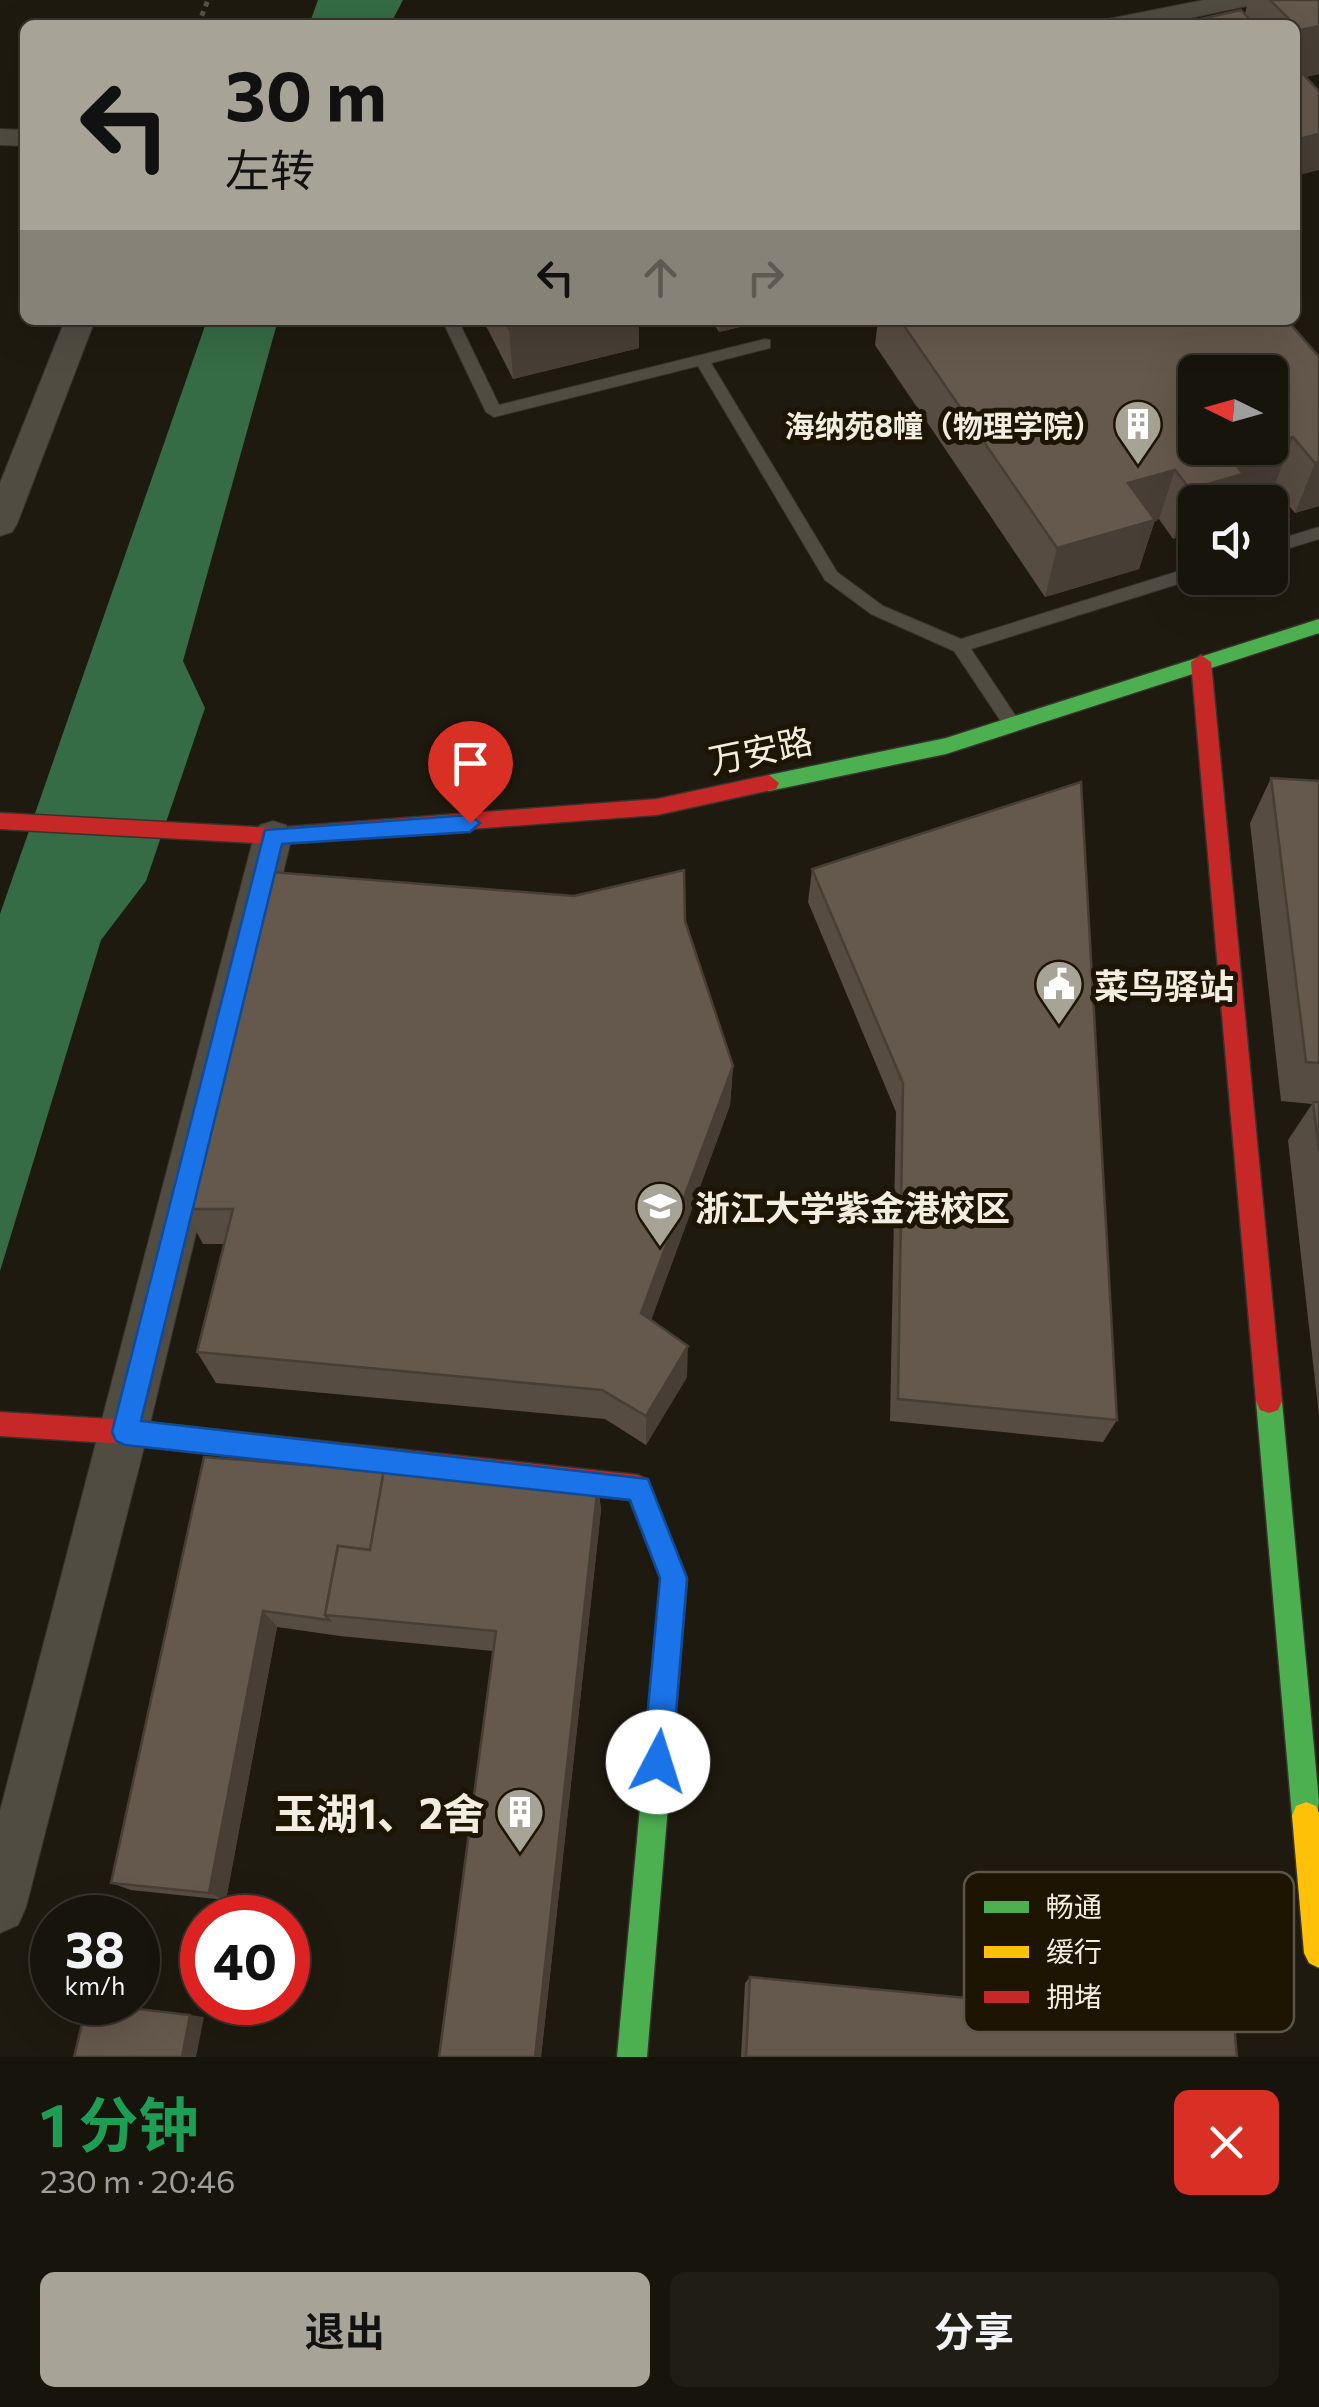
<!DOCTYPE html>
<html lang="zh">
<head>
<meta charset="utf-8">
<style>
  :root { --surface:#17140b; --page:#201d14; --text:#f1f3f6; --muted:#9e9e9d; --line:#36332c; --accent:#a8a397 }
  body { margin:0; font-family:Commissioner,"Noto Sans SC",sans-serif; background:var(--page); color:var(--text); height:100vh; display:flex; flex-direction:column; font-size:38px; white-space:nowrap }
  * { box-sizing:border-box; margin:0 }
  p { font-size:32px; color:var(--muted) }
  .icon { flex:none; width:55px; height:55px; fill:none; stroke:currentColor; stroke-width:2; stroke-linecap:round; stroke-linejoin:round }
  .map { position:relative; height:2057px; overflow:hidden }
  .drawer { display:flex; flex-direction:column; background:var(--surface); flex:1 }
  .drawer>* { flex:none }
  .guide { position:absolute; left:20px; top:20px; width:1280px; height:305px; border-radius:15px; box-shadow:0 10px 40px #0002,0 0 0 2px var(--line); background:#a8a397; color:#111; overflow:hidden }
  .needle { width:65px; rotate:275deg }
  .tools { position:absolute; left:1178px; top:355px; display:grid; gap:20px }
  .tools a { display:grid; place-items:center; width:110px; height:110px; border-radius:15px; background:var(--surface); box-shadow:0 10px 40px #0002,0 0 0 2px var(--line); font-size:50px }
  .speed { position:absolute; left:30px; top:1895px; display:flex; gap:20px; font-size:50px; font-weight:700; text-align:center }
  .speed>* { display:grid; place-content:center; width:130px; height:130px; border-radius:50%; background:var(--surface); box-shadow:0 10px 40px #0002,0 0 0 2px var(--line); line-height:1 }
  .speed small { font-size:25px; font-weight:400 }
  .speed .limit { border:15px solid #d22; background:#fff; color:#111 }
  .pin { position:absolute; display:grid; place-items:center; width:85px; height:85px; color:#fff; margin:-102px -42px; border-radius:50% 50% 50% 0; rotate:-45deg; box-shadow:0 0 10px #0007 }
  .pin .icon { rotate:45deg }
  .me { position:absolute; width:110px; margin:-55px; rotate:5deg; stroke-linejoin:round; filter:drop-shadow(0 0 8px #0008) }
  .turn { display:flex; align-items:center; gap:35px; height:210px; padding:0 40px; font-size:45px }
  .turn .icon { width:130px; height:130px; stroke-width:2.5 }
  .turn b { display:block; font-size:70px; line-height:85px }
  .lanes { display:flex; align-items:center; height:95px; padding:0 40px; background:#0003; justify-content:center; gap:50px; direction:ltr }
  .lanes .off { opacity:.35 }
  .round { display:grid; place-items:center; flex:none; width:105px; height:105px; border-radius:15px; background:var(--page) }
  .head { display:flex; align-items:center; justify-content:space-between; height:170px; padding:0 40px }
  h1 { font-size:60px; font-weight:700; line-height:75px; color:#1e9e55 }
  .action { display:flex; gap:20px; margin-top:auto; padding:20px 40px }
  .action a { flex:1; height:115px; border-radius:15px; background:var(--accent); color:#111; font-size:40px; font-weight:700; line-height:115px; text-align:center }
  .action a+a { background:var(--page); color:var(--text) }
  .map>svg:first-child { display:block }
  .water { fill:#356b45 }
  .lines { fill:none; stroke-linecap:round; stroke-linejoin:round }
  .lane-casing { stroke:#37332c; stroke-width:2 }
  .street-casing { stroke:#37332c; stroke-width:2 }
  .fast-casing { stroke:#37332c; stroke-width:3 }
  .slow-casing { stroke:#37332c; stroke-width:3 }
  .jam-casing { stroke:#37332c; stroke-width:3 }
  .path { stroke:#545149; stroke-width:5; stroke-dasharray:5 5; stroke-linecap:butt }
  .lane { fill:#504c42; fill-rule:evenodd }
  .street { fill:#504c42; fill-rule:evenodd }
  .fast { fill:#4caf50; fill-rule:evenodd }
  .slow { fill:#ffc107; fill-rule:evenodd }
  .jam { fill:#c62828; fill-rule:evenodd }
  .wall { fill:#574c41 }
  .shaded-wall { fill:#473e35 }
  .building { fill:#65584c; stroke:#473e35; stroke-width:2.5 }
  .route { fill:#1a73e8; stroke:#114b97; stroke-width:2.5 }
  .labels { text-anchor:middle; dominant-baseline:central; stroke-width:10; stroke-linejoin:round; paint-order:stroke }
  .far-poi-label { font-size:30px; font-weight:bold; fill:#f2ede0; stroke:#1d1402; text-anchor:end }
  .street-label { font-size:35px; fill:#f2ede0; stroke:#1d1402 }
  .poi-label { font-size:35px; font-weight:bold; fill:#f2ede0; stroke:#1d1402; text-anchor:start }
  .near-poi-label { font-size:42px; font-weight:bold; fill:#f2ede0; stroke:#1d1402; text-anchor:end }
  .key { fill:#1d1402; stroke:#5d5545; stroke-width:2.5 }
  .key-label { font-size:28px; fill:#f2ede0 }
</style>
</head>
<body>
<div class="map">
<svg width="1319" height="2057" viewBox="0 0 1319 2057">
  <rect width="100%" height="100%" fill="#1f1a0f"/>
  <g class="water">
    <path d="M318 0H403L390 25H309Z"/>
    <path d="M207 320H278L183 661 205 708 146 881 101 940 0 1271V914Z"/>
  </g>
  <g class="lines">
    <g class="lane-casing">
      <g id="lane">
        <path d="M442 320H458L499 405 765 339 770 340V348L711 363 837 572 883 606 961 639 1195 566 1197 578 971 649 1021 724 1012 731 1006 729 954 651 871 614 825 580 698 366 494 417 486 412Z"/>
        <path d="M1319 527V539L1270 554V542Z"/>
      </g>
    </g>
    <g class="street-casing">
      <g id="street">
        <path d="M1204 0H1256L1252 5 1157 25H1104L1108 19Z"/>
        <path d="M0 129 25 130V146L0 145Z"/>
        <path d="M65 320H95L17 524 12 532 0 536V483Z"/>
        <path d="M273 821 286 825 292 836 148 1432 26 1907 18 1925 0 1933V1811L254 836 260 825Z"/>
      </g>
    </g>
    <g class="fast-casing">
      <g id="fast">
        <path d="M1319 619V633L946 754 769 791 759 783 769 775 946 738Z"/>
        <path d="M1269 1389 1278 1392 1282 1401 1319 1802 1316 1826 1306 1830 1296 1826 1292 1816 1256 1401 1260 1392Z"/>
        <path d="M643 1488 652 1492 687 1579 647 2057H617L661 1579 630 1501 634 1492Z"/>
      </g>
    </g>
    <g class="slow-casing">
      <path id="slow" d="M1306 1802 1316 1806 1319 1813V1968L1309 1963 1304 1953 1292 1816 1296 1806Z"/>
    </g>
    <g class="jam-casing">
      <g id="jam">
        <path d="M1201 655 1211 662 1282 1401 1278 1410 1269 1413 1260 1410 1256 1401 1191 662Z"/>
        <path d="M769 775 779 783 776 789 657 815 273 844 0 829V813L273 828 657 799Z"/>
        <path d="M0 1412 125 1420 638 1475 647 1479 656 1501 652 1510 643 1514 634 1510 630 1500 125 1444 0 1436Z"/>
      </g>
    </g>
    <path class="path" d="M198 25 208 0"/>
    <use href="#lane" class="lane"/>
    <use href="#street" class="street"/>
    <use href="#fast" class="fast"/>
    <use href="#slow" class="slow"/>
    <use href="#jam" class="jam"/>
  </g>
  <g class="wall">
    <path d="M1248 0H1319V74L1305 77 1295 176V25H1174L1245 14Z"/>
    <path d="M483 320H639V348L513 379Z"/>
    <path d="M712 320H769L719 332Z"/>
    <path d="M878 320H1287L1319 357V506L1295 513 1274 487 1235 498 1173 539 1159 519 1155 520 1139 569 1045 597 875 345Z"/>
    <path d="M1271 778 1319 781V1416L1288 1140 1312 1104 1281 1101 1250 823Z"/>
    <path d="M812 869 1117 1420 1103 1442 890 1421 896 1112 808 902Z"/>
    <path d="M685 921 733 1067 730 1105 651 1320 687 1377 646 1445 605 1419 216 1383 197 1352 224 1244H203L184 1209Z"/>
    <path d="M204 1457 384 1471 598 1484 601 1510 541 2057H439L493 1651 340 1636 277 1627 226 1900 131 1890 111 1883Z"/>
    <path d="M750 1977 1237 2057H741L745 1983Z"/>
  </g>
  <g class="shaded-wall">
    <path d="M1319 26V74L1295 79V46L1300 30Z"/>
    <path d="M1319 134V170L1295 176V140Z"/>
    <path d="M544 320H639V348L513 379 509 329Z"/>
    <path d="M720 320H769L719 332Z"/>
    <path d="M1293 437 1274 487 1235 498 1233 502H1195V532L1173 539 1190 489 1228 455 1254 448H1270V443Z"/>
    <path d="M1319 462V506L1295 513 1315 463Z"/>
    <path d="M1175 470 1159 519 1155 520 1139 569 1045 597 1057 548 1128 483Z"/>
    <path d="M733 1066 730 1105 642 1345 641 1313Z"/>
    <path d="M688 1346 687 1377 646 1445V1416Z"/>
    <path d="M598 1484 601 1510 541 2057H535Z"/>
    <path d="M263 1611 277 1627 226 1900 209 1893Z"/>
    <path d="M190 2015 204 2017 196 2057H182Z"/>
  </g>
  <g class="building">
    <path d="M1270 0H1319V26L1300 30Z"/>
    <path d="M1241 10 1255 25H1174Z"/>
    <path d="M1295 66 1319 91V134L1295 140Z"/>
    <path d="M504 320H544L509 329Z"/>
    <path d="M900 320H1287L1319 357V462L1315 463 1293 437 1270 443V372H1195V448H1254L1228 455 1243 474 1190 489 1175 470 1128 483 1155 520 1057 548Z"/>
    <path d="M1271 778 1319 781V1063L1306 1062Z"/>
    <path d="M1081 782 1117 1420 898 1399 903 1083 812 869Z"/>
    <path d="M684 870 685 921 733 1066 641 1313 688 1346 646 1416 602 1390 197 1352 233 1209H184L272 872 574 896Z"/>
    <path d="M1313 1102H1319V1151Z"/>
    <path d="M204 1457 384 1471 370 1550 338 1546 325 1615 329 1620 263 1611 209 1893 111 1883Z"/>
    <path d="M385 1464 598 1484 535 2057H439L496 1631 325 1615 338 1546 370 1550Z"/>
    <path d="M750 1977 1234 2024 1237 2057H746Z"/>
    <path d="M87 2003 190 2015 182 2057H74Z"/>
  </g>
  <path class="route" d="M470 815 480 823 470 832 282 844 141 1421 648 1479 687 1578 672 1762 668 1773 658 1777 647 1773 643 1762 660 1578 630 1500 125 1445 116 1441 112 1432 265 830Z"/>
  <defs>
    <g id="building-pin" transform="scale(2.5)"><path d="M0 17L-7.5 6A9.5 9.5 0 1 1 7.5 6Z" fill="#a8a397" stroke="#1d1402"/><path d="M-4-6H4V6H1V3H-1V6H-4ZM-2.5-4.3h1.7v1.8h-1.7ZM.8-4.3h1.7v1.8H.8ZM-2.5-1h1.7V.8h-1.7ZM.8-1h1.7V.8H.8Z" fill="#fff"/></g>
    <g id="civic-pin" transform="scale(2.5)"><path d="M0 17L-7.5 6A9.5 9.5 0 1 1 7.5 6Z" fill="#a8a397" stroke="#1d1402"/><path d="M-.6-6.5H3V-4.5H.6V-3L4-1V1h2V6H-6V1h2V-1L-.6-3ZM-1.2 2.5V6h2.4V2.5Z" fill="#fff"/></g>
    <g id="university-pin" transform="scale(2.5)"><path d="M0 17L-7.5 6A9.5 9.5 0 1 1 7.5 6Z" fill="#a8a397" stroke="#1d1402"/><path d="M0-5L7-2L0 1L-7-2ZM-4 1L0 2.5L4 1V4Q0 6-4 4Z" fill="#fff"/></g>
  </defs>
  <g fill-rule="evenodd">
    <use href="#building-pin" x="1138" y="424"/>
    <use href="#civic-pin" x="1059" y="984"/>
    <use href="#university-pin" x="660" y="1206"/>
    <use href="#building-pin" x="520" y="1812"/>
  </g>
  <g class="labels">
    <g class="far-poi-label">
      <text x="1103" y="424">海纳苑8幢（物理学院）</text>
    </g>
    <g class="street-label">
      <text transform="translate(760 749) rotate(-12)">万安路</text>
    </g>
    <g class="poi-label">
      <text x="1094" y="984">菜鸟驿站</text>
      <text x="695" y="1206">浙江大学紫金港校区</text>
    </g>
    <g class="near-poi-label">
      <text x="485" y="1812">玉湖1、2舍</text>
    </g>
  </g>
  <rect x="964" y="1872" width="330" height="160" rx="15" class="key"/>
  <rect x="984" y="1901" width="45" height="12" fill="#4caf50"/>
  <rect x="984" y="1946" width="45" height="12" fill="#ffc107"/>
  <rect x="984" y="1991" width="45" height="12" fill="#c62828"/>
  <g class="key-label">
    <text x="1046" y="1917">畅通</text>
    <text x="1046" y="1962">缓行</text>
    <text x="1046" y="2007">拥堵</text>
  </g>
</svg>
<div class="tools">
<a><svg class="needle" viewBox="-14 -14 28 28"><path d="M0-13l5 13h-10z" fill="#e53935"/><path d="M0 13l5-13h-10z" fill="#9e9e9d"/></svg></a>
<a><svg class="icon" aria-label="sound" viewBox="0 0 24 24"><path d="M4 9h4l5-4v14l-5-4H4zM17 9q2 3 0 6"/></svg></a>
</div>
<div class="speed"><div>38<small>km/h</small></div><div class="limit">40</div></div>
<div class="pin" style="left:470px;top:823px;background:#d93025"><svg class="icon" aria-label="arrive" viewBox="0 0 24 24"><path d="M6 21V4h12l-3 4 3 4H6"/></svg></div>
<svg class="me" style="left:658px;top:1762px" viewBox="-20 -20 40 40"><circle r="19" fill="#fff"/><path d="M0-13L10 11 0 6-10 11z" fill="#1a73e8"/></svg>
<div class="guide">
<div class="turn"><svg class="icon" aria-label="left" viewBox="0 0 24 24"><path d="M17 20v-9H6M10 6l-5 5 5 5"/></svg><div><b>30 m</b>左转</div></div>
<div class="lanes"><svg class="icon" aria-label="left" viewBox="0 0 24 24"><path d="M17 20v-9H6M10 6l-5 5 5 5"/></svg><svg class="icon off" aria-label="ahead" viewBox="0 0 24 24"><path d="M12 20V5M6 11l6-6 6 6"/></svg><svg class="icon off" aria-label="right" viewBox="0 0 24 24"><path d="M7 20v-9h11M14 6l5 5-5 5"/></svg></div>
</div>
</div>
<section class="drawer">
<div class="head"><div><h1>1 分钟</h1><p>230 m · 20:46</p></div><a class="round" style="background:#d93025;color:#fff"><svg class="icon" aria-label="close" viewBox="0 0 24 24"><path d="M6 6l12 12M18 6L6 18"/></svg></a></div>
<div class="action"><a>退出</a><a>分享</a></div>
</section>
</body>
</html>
